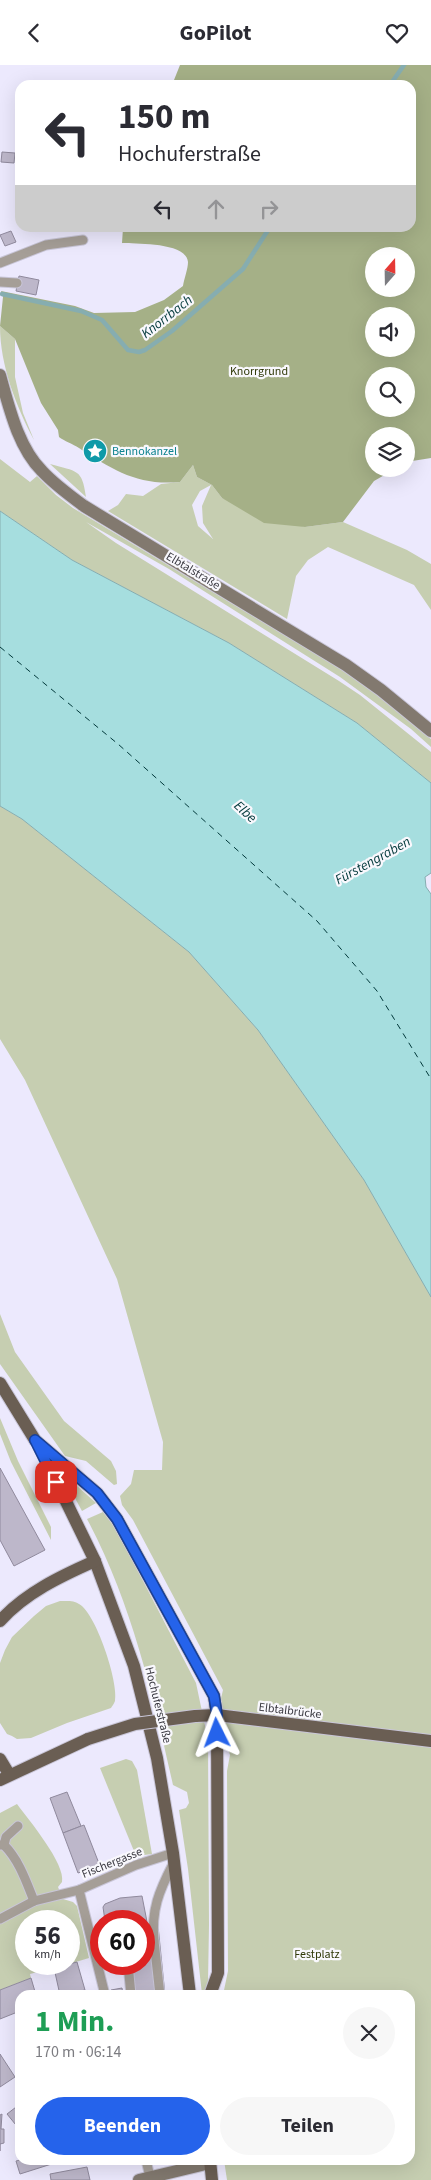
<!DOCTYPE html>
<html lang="de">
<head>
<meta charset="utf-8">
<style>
  :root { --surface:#fff; --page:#f7f7f7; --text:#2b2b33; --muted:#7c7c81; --accent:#2563eb }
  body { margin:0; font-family:"Source Sans 3",sans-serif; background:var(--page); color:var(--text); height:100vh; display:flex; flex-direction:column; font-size:19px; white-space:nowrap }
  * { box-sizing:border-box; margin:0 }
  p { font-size:16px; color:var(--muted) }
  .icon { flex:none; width:28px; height:28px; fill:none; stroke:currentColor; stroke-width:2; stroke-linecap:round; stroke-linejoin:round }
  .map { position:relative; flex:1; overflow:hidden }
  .details { position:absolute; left:15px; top:1925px; width:400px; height:175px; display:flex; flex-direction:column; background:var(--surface); border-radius:15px; box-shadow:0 5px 20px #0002 }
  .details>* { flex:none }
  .banner { position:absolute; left:15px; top:15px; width:401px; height:152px; border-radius:15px; box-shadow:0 5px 20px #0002; background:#fff; color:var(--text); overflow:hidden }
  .needle { width:32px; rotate:20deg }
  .controls { position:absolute; left:365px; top:182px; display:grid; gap:10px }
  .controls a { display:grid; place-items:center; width:50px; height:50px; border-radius:50%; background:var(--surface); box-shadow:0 5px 20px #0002; font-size:25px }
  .speed { position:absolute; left:15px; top:1845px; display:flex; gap:10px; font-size:25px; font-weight:700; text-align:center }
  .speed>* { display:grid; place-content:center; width:65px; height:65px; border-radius:50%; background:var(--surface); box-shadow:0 5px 20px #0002; line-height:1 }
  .speed small { font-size:12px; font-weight:400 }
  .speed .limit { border:8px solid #d22; background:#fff; color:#111 }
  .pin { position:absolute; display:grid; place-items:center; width:42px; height:42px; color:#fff; margin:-21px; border-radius:10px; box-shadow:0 2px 8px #0006 }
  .me { position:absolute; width:55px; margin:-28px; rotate:357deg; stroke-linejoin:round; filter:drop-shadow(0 0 4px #0008) }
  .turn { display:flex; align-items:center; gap:18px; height:105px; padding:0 20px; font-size:22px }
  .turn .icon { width:65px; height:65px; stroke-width:2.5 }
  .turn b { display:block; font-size:35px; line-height:42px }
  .lanes { display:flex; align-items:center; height:48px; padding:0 20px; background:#0003; justify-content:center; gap:25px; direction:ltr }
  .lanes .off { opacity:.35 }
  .round { display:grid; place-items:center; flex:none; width:52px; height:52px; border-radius:26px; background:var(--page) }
  .summary { display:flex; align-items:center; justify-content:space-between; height:85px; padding:0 20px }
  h1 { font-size:30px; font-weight:700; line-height:38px; color:#1e9e55 }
  .primary-button { display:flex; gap:10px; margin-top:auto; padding:10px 20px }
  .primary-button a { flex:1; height:58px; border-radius:30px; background:var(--accent); color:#fff; font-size:20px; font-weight:700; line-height:58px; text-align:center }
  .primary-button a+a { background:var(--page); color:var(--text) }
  header { display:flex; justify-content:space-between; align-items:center; height:65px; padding:0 20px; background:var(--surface); font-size:22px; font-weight:700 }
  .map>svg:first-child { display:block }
  .green { fill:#c6ceb1; fill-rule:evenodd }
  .forest { fill:#a5b087; fill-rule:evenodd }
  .water { fill:#a6dedf; stroke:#86adb0 }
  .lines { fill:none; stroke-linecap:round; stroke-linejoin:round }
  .stream { stroke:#86adb0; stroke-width:4.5 }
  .ferry { stroke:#02393b; stroke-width:1; stroke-dasharray:6 5; stroke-linecap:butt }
  .building { fill:#bdb7ca; stroke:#908a9d }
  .lane-casing { stroke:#c9c6d8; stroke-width:11 }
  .secondary-casing { stroke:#c9c6d8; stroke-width:14 }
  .primary-casing { stroke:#c9c6d8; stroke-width:14 }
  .lane { stroke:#a59e97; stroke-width:9 }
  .secondary { stroke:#82796f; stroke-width:12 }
  .primary { stroke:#6a5e53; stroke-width:12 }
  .primary-bridge-casing { stroke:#c9c6d8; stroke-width:14; stroke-linecap:butt }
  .primary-bridge { stroke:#6a5e53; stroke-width:12 }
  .route-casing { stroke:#184099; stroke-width:12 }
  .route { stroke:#2563eb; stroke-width:9 }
  .labels { text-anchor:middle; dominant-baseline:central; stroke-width:4.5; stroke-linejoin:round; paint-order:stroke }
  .park-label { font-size:12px; fill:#303908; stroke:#f9f8fd }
  .culture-label { font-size:12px; fill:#0d838f; stroke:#f9f8fd; text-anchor:start }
  .street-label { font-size:12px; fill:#3b3a42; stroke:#f9f8fd }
  .water-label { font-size:14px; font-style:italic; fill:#02393b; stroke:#f9f8fd }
</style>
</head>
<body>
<header><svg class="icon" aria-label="back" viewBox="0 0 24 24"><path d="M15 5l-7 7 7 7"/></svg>GoPilot<svg class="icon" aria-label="heart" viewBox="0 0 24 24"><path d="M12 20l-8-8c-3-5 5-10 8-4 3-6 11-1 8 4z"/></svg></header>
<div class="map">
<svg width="431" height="2115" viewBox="0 0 431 2115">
  <rect width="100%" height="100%" fill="#ece9fd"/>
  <g class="green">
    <path d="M0 261 15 274V312L23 348 34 375C16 341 0 300 0 261Z"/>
    <path d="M0 394 30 417 37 411 56 430 73 443 344 606 379 631 431 674V682L411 664 340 612 169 504 86 457 116 478 339 616 360 630 431 687V718L357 658 229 578 72 495 0 446Z"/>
    <path d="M50 399C77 407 82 403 86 432Z"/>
    <path d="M193 400 197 412 212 420 222 433 305 462 343 457 407 485 431 499V545L414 520 328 482 308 495 296 511 287 554 108 446 118 440 126 429 143 431 161 419 180 417ZM211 420 202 441 203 458 213 474 198 461 192 440 200 426Z"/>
    <path d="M0 741 22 754 189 887 258 965 364 1115 431 1232V2115H227L224 2095H410V1930H223L228 1906 227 1706 230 1690 217 1650 223 1625 133 1455 122 1440 120 1431 131 1419 134 1405H162L163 1377 117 1214 25 1015 0 974Z"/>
    <path d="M0 1249 15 1287 64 1356 111 1396 116 1406 117 1419 114 1420 86 1396 65 1391 0 1299Z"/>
    <path d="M0 1353 18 1396 51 1462V1475L11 1397 0 1369Z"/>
    <path d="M65 1410 96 1438 82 1446 63 1411Z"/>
    <path d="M103 1447 116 1464 196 1618 208 1675 209 1860 208 1917 206 1929H202L188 1804 179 1745 186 1743 189 1738 187 1727 173 1720C153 1630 131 1536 87 1454Z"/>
    <path d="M60 1536C66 1536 74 1535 79 1539 96 1548 119 1618 115 1636 114 1639 112 1641 111 1643L67 1658 31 1673 17 1674 12 1671 7 1669 0 1658V1598L5 1585 12 1572 34 1551 46 1541Z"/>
    <path d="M126 1694 132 1696 137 1705 152 1789 136 1791 100 1703Z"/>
    <path d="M17 1739C28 1754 66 1799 62 1817L58 1822 63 1834 73 1837 77 1841 89 1893 69 1899V1856H26V1899H68L30 1909 31 1913 0 1925V1748Z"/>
  </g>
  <path class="forest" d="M180 0H431V393L406 397V371H374V404H395L374 416 343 457 305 462 264 458 222 433 212 420 197 412 193 400 180 417C138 421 113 405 79 383 73 379 64 376 59 372L58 365 41 338 15 274 0 261 3 232 1 226 75 241 94 248 135 247 164 235 183 221C184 214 188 204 188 197 186 177 137 179 122 178L123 163 411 162V20H172ZM374 191H406V224H374ZM374 251H406V284H374ZM374 311H406V344H374Z"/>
  <path class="water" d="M0 446 72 495 229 578 357 658 431 718V808L425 812 426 822 431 829V1232L364 1115 258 965 189 887 22 754 0 741Z"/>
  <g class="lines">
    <g class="stream">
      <path d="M390 20 404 0"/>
      <path d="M2 229 81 246 102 255 128 285 139 287 145 285 172 266 243 204 270 162"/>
    </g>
    <path class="ferry" d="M0 582 118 679 317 856 377 926 431 1014"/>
  </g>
  <g class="building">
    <path d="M2 87 15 88 14 98 1 97Z"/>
    <path d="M11 166 16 177 5 181 0 170Z"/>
    <path d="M19 211 39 215 36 230 16 226Z"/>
    <path d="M0 1403 45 1485 14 1501 0 1475Z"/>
    <path d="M67 1727 81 1761 63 1768 50 1733Z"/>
    <path d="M84 1760 100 1801 78 1808 63 1768Z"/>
    <path d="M142 1831 148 1862 144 1863V1856H105L103 1842 105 1839 120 1833Z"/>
    <path d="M158 1861 165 1930H129L125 1899H144V1863Z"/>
    <path d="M77 1897 85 1925 60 1930 54 1903Z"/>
    <path d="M31 1913 36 1930H20V1946L0 1954V1925Z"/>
    <path d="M122 1923 123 1930H112L111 1925Z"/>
    <path d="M0 1989 15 2012 0 2022Z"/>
    <path d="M20 2039V2065L7 2049Z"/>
    <path d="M2 2049 1 2064H4V2078L0 2079V2086V2050Z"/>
    <path d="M20 2095H61V2096L20 2109 16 2096Z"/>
    <path d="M87 2102 90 2115H51L50 2109Z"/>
  </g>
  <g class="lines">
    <g class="lane-casing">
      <g id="lane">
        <path d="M0 198 46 180 83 175"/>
        <path d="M0 217 17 218"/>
        <path d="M0 1780H4C19 1795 26 1816 34 1836"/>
        <path d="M4 1780 6 1772 18 1761"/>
        <path d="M79 1825 105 1930"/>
        <path d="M0 1854 34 1836 79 1825 136 1800 173 1788"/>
        <path d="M154 1876C151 1845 159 1826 173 1799"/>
        <path d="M144 1877 154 1876 160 1930"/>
        <path d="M128 1899 131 1930"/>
        <path d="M146 2095 150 2112"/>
      </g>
    </g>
    <g class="secondary-casing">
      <g id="secondary">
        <path d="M0 310C9 342 18 382 42 406 54 419 69 430 84 441L346 600 381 625 431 666"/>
        <path d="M139 2115 210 2098"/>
      </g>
    </g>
    <g class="primary-casing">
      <g id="primary">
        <path d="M0 1318 35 1375 97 1428 117 1454 214 1631 217 1650 218 1908 210 1930"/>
        <path d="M39 1381 95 1496 134 1601 157 1693 173 1788 190 1930"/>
        <path d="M0 1556C25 1528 61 1511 95 1496"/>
        <path d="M195 1651 217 1650 431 1676"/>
        <path d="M0 1694 9 1709"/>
        <path d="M0 1715 88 1674"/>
        <path d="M210 2095 212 2115"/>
      </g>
    </g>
    <use href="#lane" class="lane"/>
    <use href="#secondary" class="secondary"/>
    <use href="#primary" class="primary"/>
    <g class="primary-bridge-casing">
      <path id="primary-bridge" d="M88 1674 135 1659 195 1651"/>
    </g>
    <use href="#primary-bridge" class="primary-bridge"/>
  </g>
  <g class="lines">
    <g class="route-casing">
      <path id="route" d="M56 1417 35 1375 97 1428 117 1454 214 1631 217 1650V1668"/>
    </g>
    <use href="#route" class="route"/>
  </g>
  <defs>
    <g id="sight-disc" transform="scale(1.25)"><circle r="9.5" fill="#0f9aa8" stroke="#f9f8fd"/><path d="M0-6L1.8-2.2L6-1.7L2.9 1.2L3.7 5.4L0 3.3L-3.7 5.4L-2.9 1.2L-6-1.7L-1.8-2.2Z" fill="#fff"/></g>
  </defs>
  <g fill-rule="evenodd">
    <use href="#sight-disc" x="95" y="386"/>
  </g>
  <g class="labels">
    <g class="park-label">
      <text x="259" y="306">Knorrgrund</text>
      <text x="317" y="1889">Festplatz</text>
    </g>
    <g class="culture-label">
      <text x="112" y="386">Bennokanzel</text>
    </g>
    <g class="street-label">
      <text transform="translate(193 506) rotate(31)">Elbtalstraße</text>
      <text transform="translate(158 1640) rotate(76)">Hochuferstraße</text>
      <text transform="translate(290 1646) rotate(7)">Elbtalbrücke</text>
      <text transform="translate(112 1798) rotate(-22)">Fischergasse</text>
    </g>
    <g class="water-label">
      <text transform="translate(167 252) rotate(-38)">Knorrbach</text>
      <text transform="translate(245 747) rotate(42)">Elbe</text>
      <text transform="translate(373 796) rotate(-29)">Fürstengraben</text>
    </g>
  </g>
</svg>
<div class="controls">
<a><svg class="needle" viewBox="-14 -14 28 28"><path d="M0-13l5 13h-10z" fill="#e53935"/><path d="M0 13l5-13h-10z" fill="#7c7c81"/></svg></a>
<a><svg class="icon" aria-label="sound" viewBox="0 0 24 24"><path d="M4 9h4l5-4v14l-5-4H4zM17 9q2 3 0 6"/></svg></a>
<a><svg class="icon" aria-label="search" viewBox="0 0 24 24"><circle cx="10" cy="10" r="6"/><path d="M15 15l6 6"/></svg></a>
<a><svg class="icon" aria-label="layers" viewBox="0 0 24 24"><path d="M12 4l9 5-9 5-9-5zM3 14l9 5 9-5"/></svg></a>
</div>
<div class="speed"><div>56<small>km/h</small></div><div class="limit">60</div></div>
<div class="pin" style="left:56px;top:1417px;background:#d93025"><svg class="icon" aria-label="arrive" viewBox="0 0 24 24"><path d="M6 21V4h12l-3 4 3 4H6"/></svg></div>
<svg class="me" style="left:217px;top:1668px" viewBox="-20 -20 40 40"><path d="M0-17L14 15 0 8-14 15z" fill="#2563eb" stroke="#fff" stroke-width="4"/></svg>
<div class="banner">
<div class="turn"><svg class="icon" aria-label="left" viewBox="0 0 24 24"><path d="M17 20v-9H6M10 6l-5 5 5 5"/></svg><div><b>150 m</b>Hochuferstraße</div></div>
<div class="lanes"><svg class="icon" aria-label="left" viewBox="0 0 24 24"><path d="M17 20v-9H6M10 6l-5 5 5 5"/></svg><svg class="icon off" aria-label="ahead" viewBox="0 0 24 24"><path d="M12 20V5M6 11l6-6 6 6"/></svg><svg class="icon off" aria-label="right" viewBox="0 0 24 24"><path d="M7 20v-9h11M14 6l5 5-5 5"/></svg></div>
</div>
<section class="details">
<div class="summary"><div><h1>1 Min.</h1><p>170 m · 06:14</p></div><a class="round"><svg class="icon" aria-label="close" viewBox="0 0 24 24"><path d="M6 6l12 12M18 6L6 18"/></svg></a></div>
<div class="primary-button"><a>Beenden</a><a>Teilen</a></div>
</section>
</div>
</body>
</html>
